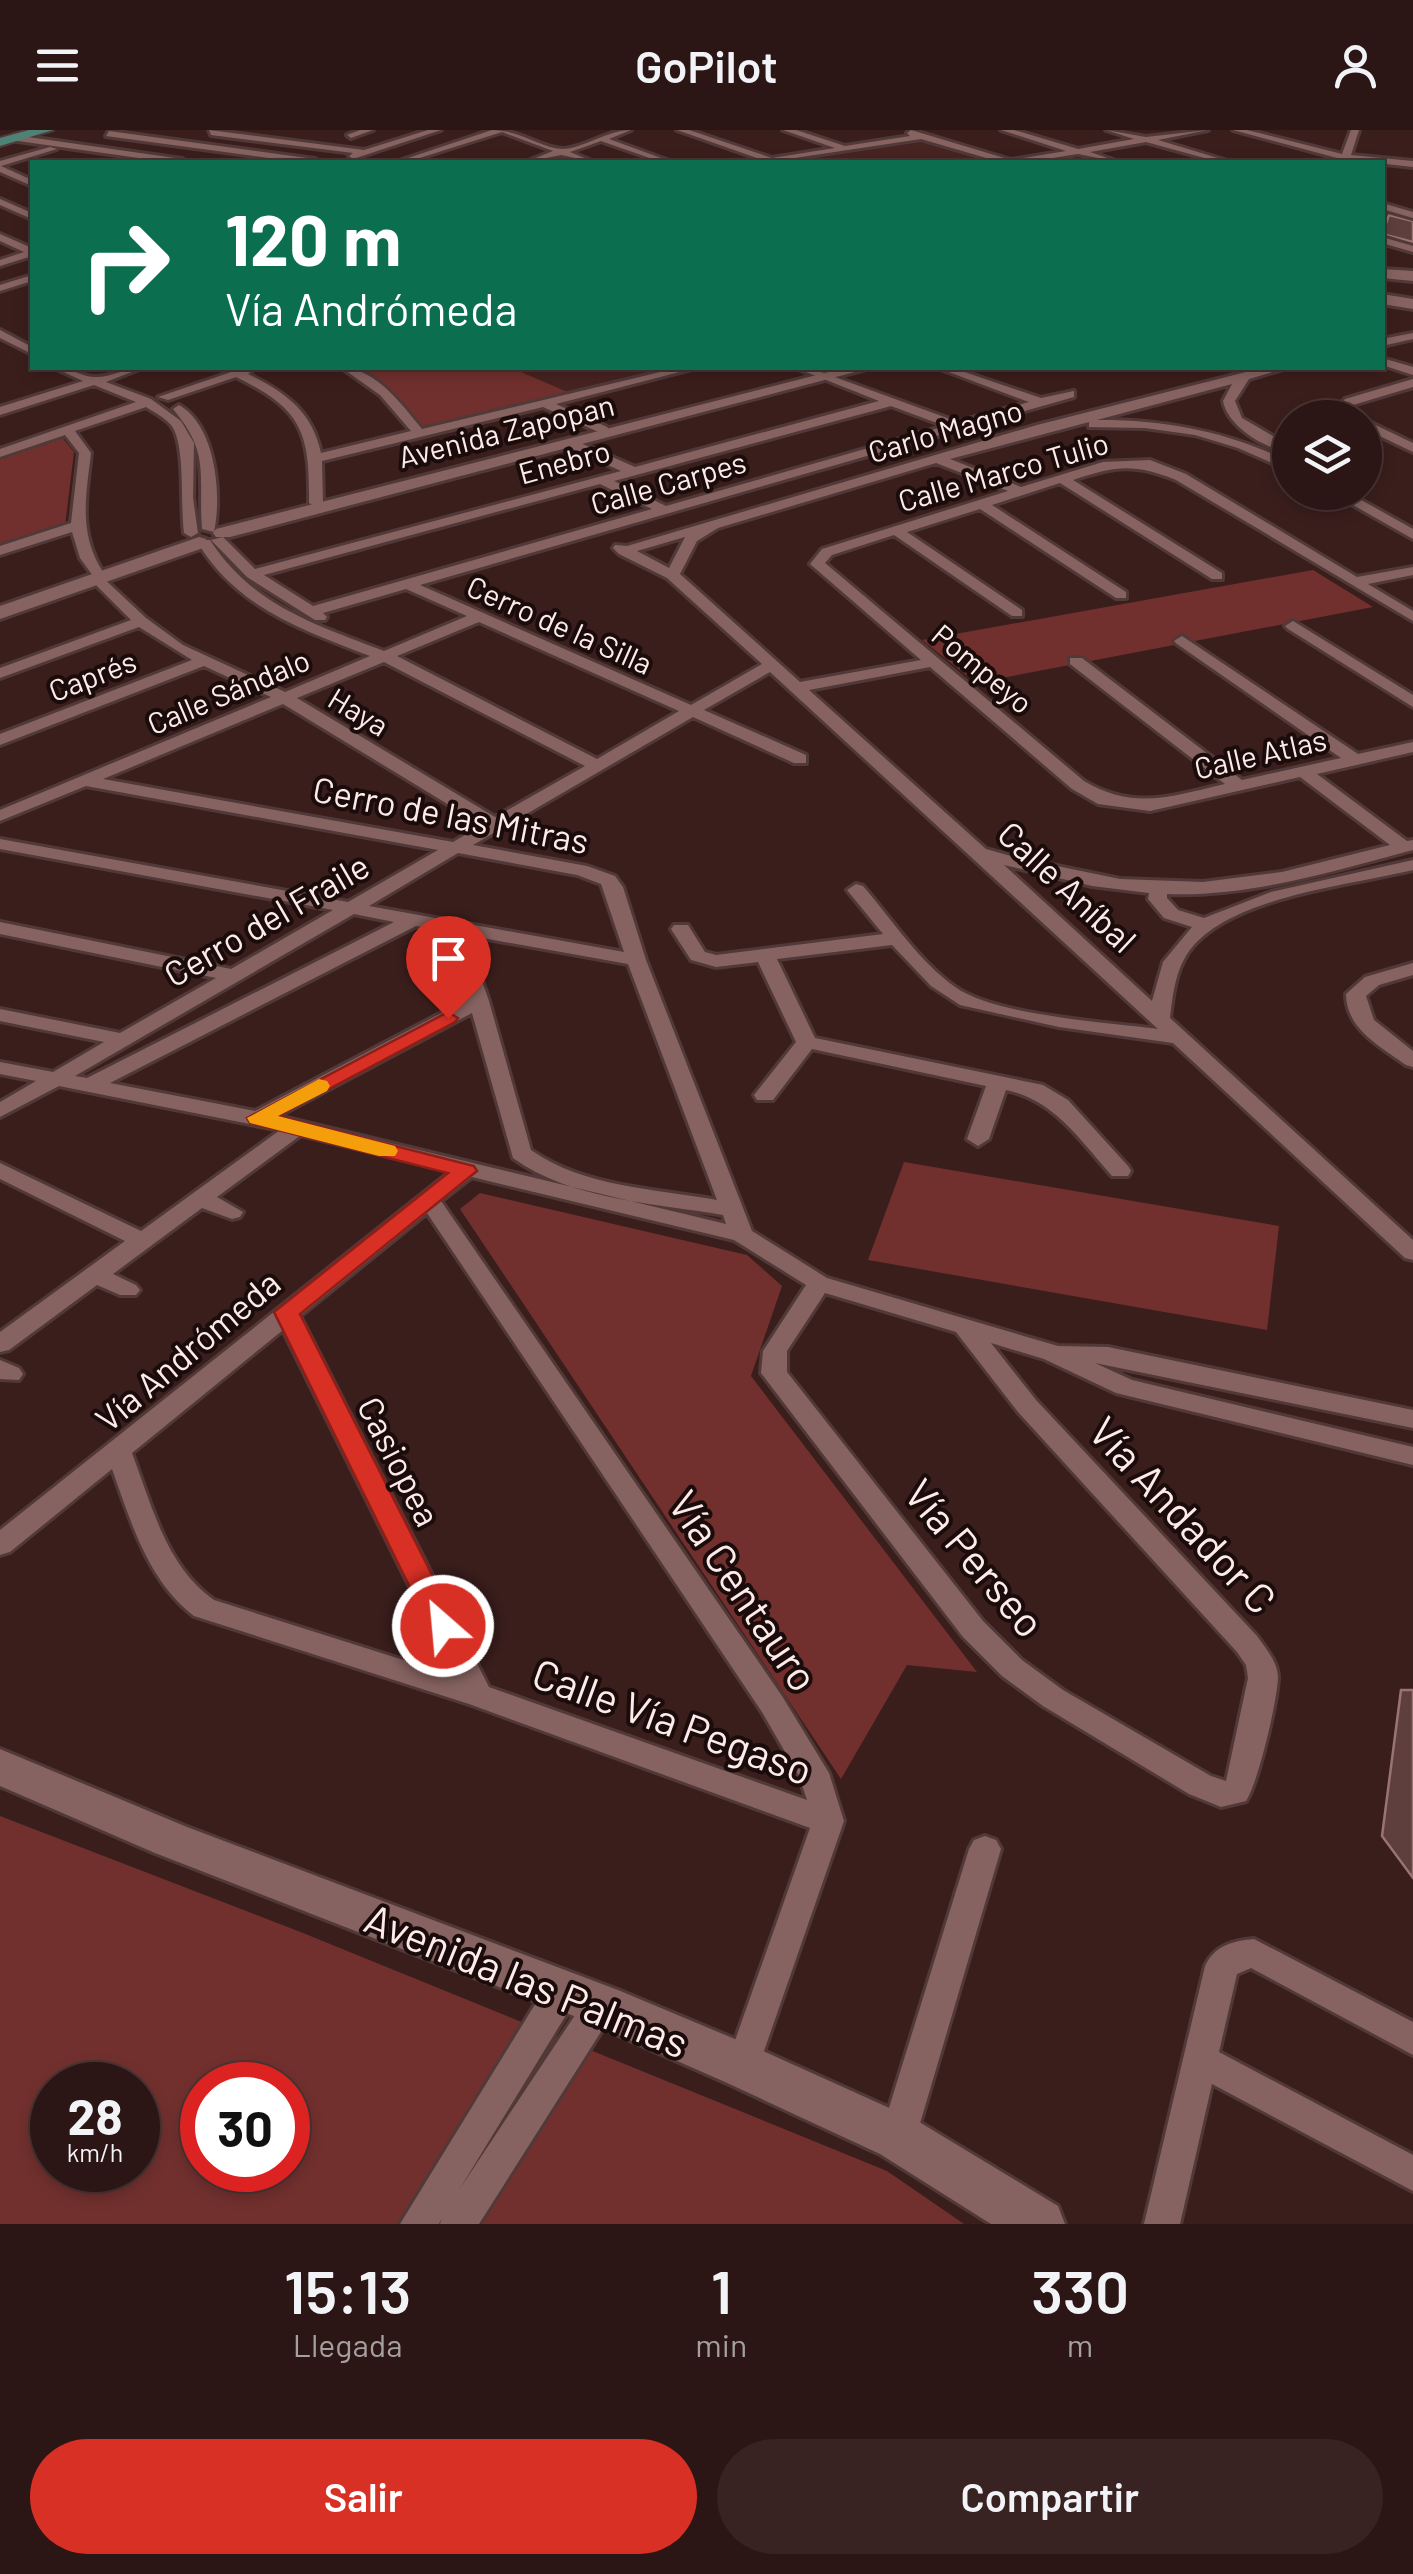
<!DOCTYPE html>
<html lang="es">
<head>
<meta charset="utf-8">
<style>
  :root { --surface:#2c1615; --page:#382322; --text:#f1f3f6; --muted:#a69fa0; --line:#483534; --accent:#d93025 }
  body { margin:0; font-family:Barlow,sans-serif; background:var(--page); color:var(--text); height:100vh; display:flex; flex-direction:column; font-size:38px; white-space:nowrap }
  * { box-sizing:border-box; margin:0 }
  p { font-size:32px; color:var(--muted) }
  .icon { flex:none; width:55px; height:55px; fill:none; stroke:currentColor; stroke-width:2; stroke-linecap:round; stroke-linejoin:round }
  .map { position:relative; height:2094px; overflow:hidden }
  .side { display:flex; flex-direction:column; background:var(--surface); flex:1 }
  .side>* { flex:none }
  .guide { position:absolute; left:30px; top:30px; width:1355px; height:210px; border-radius:0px; box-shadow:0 5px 15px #0003,0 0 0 2px var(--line); background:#0b6e4f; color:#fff; overflow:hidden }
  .tools { position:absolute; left:1272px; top:270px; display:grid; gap:20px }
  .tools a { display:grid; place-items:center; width:110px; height:110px; border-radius:50%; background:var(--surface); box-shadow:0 5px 15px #0003,0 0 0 2px var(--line); font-size:50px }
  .speed { position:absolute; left:30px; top:1932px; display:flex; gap:20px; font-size:50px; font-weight:700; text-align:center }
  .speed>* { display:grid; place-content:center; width:130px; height:130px; border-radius:50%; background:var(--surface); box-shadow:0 5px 15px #0003,0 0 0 2px var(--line); line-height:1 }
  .speed small { font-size:25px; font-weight:400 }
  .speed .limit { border:15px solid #d22; background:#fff; color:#111 }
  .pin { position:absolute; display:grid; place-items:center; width:85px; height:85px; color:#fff; margin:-102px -42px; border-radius:50% 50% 50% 0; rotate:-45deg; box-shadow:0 0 10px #0007 }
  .pin .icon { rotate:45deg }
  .me { position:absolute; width:110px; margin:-55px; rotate:333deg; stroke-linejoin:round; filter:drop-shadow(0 0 8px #0008) }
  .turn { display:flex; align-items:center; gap:35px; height:210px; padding:0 30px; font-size:45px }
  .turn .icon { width:130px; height:130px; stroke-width:2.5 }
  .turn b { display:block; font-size:70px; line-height:85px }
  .eta { display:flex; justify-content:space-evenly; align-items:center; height:170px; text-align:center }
  .eta b { font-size:60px; font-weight:600; line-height:70px }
  .cta { display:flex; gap:20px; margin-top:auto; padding:20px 30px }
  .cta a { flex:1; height:115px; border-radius:60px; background:var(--accent); color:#fff; font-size:40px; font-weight:600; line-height:115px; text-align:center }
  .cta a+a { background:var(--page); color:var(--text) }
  header { display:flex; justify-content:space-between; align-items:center; height:130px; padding:0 30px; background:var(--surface); font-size:45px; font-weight:600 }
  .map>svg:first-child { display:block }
  .built { fill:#472321 }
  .green { fill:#71302e; fill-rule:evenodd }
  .building { fill:#5f3f3d; stroke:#987572; stroke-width:2.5 }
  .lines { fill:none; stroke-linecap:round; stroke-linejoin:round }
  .street-casing { stroke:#513938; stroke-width:6 }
  .secondary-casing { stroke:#513938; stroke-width:6 }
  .primary-casing { stroke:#513938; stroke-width:4 }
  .street { fill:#866360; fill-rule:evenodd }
  .secondary { fill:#866360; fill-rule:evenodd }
  .primary { fill:#4e8275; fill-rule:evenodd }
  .route { fill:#d93025; stroke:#8d1f18; stroke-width:2.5 }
  .slow { fill:#f59e0b }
  .labels { text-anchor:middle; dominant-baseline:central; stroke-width:8; stroke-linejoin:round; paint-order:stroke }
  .far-street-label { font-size:30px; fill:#feeae8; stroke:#190c0b }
  .street-label { font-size:35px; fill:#feeae8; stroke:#190c0b }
  .near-street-label { font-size:42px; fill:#feeae8; stroke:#190c0b }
</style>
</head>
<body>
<header><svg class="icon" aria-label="menu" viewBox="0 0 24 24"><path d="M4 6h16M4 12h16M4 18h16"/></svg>GoPilot<svg class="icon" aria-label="person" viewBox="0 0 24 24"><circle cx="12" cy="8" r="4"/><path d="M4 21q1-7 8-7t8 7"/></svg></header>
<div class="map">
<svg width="1413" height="2094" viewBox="0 0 1413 2094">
  <rect width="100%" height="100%" fill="#3a1e1c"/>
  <g class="built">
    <path d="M917 9 994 32 781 31Z"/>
    <path d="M512 238H670L570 263Z"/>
  </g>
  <g class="green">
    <path d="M356 238H512L570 263 424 299 397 266Z"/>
    <path d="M60 305 74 322 65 396 0 416V326Z"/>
    <path d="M1313 440 1373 477 976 553 922 510Z"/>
    <path d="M904 1032 1279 1096 1267 1200 868 1130Z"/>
    <path d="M480 1063 747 1125 782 1156 751 1246 977 1542 907 1535 841 1649 460 1079Z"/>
    <path d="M0 1686 303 1803 887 2041 964 2094H0ZM52 1955H138V2040H52ZM202 1955H288V2040H202Z"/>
  </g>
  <g class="building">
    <path d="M1389 85 1413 91V112L1382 104Z"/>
    <path d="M1401 1560H1413V1748L1382 1706Z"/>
  </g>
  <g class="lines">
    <g class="street-casing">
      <g id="street">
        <path d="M209 0 364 20 428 0H441L353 29 349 26 353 23 211 5Z"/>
        <path d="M360 0H373L351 8 347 5Z"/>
        <path d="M492 0C520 0 541 18 562 19 583 19 607 0 631 0L609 9 672 32H661L601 11 570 22 594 32 561 25 526 32 553 21 502 2 407 32H396Z"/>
        <path d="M677 0H689L772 28 835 18 783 0H796L845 16 910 6 907 3 911 0 1011 30 1066 21 1001 0H1014L1078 19 1134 9 1106 0 1146 7 1208 0 1158 10 1231 32H1219L1146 12 1090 22 1119 32 1078 24 1027 32H1000L921 9 768 32Z"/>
        <path d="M1233 0H1247L1342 24 1351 0H1359L1351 25 1413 31V37L1349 30 1340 32 1341 29Z"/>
        <path d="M109 1 315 29 319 32H299L106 6Z"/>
        <path d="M14 5 182 29 186 32H167L11 10Z"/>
        <path d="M50 17 57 19 1 36 32 50V56L0 42V31Z"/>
        <path d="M0 69 32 83V89L0 75Z"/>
        <path d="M1382 73 1413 82V88L1382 79Z"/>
        <path d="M0 104 32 118V126L0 136V130L24 122 0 111Z"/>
        <path d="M1382 107 1413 116V122L1382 113Z"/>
        <path d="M32 145V151L0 161V155Z"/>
        <path d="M0 200 32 217V224L0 208Z"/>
        <path d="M1413 203V209L1382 216V209Z"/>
        <path d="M1382 228 1413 237V245L1382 235Z"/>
        <path d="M55 238C70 237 80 246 94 247 109 248 126 238 142 238L106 252 151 269 181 291 194 313 193 368 198 403 191 407 184 403C180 375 186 313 171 295 165 288 154 282 146 277L75 301 91 323C86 366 78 403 103 442L100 445 146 488 183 515 285 562 370 526C303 500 237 478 198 413L200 410H210C252 475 314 494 384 521L467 486 406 459 323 483 327 487 325 490H315L247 447 211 410 223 407 255 439 621 341 568 317V311H576L635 337 879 271 796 238H810L958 292 1029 272 938 238H953L1041 268 1074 261V267L968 297 966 301 957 300 420 455 691 575 762 534 667 448 619 424 613 418 615 415 627 416 1037 295 1246 242 1286 238 1249 249 1235 271 1242 288 1290 316V322C1265 319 1228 297 1223 271L1232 254 950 329 1021 357 1103 332 1150 330 1186 344 1357 447 1413 437V445L1368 454 1413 481V491L1176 350C1133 333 1116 336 1073 350L1222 443V449H1212L1060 353 992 375 1126 462V468H1116L980 379 907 402 1022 480V486H1012L894 405 832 425 825 433 1084 651C1135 681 1172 666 1225 654L1070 534V528H1082L1242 650 1341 628 1177 514 1174 511 1182 506 1358 624 1413 612V622L1317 644 1407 711 1413 710V720C1333 741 1251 767 1167 764V768L1178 780 1204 788 1271 762 1413 730V740C1350 755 1238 766 1194 815 1176 835 1173 862 1170 888L1413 1110V1130L1405 1128 1173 913 1059 897 960 875 931 856 892 815 777 829 815 908 1043 955 1068 970 1128 1036 1131 1041 1128 1046H1112C1080 1010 1054 970 1006 960L989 1009 978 1016 967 1009 986 956 812 919 773 970H757L754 965 796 912 758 832 716 837 691 830 671 799 674 795H688L705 822 716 825 883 804 847 760 856 754 863 756C893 791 918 830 955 857 996 886 1106 892 1158 899L770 542 704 580 806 625V633H794L693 587 473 715 587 736 615 746 623 757 646 830 752 1101 827 1148 1058 1216 1108 1217 1413 1280V1298L1095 1233 1132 1250 1413 1317V1335L1116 1263 1044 1229 991 1213 1036 1270 1257 1506C1266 1519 1278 1532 1278 1548 1277 1572 1258 1653 1246 1671L1221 1677 1189 1664 1043 1576 1002 1546 963 1507 761 1243 763 1221 806 1155 734 1110 472 1047 441 1071 782 1566 829 1643 844 1691 755 1947 743 1952 731 1947 726 1936 810 1698 469 1574 194 1486C148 1451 131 1392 112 1339L10 1422 0 1425V1400L451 1041 301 1005 217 1067 243 1082 240 1087 232 1089 202 1078 113 1144 136 1155 140 1160 136 1165H120L97 1155 9 1220 0 1222V1202L125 1111 0 1049V1033L141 1101 280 1000 59 956 0 987V972L36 951 0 944V932L53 942 104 912 0 891V879L120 903 216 848 0 804V792L231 839 333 780 0 719V709L348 772 438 720 86 656 0 691V680L271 567 204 536 0 615V604L192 530 139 497 0 548V538L131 490 90 449 93 446 80 428 72 402 0 425V416L71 393 79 323 65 305 0 327V319L136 272 94 255 0 285V277L83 251ZM891 276 945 296 666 376 614 351ZM936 333 1008 361 822 419 810 434 921 530 800 552 680 444 697 411 718 398ZM600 354 652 379 313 476 264 445ZM685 407 669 438 637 421ZM479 492 679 581 597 629 397 526ZM384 532 585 636 495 687 297 568ZM930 537 1072 659 1098 674 1150 681 1300 647 1390 715 1282 742 1203 752 1120 749 1018 728 986 719 809 560ZM283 574 482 695 453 712 103 649ZM458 723 577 745 601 754 624 822 369 776ZM1004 735 1092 756 1149 763 1148 769 1164 788 1192 797 1163 832 1152 871ZM354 784 394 792 87 948 75 946ZM416 796 445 801 468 869 255 981 110 953ZM466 805 628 834 717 1070C656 1059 583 1057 531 1020L489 871ZM472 883 513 1028C571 1070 654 1073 723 1085L726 1094 278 986ZM427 1083 762 1582 799 1646 807 1670 489 1557 300 1186ZM825 1163 956 1202 1018 1282 1237 1522 1246 1535 1248 1548 1226 1651 1211 1646 1063 1560 1022 1530 983 1491 787 1242V1221ZM283 1200 454 1546 214 1470C166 1436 152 1376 132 1323Z"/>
        <path d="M243 238H255L248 244C285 262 312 281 321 323L411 301 380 265 342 238C376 238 402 275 422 299L677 238H695L556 274 607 297 609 300 603 304 543 277 322 331 323 373 316 377 309 373C310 302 302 279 236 247L168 270 158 267Z"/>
        <path d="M1413 249V257L1353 275 1350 277 1358 288H1345L1338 277 1345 269Z"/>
        <path d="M179 275C216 296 222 365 214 402L202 399C198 345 211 324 173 279Z"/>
        <path d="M1093 290C1163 289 1227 301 1290 332V341L1238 318 1195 305 1145 298 1089 297V291Z"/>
        <path d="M1365 290 1413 313V322L1365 299Z"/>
        <path d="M1330 362H1347L1413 399V409Z"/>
        <path d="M1293 491 1413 565V577L1288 499 1285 496Z"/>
        <path d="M1413 833V845L1379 855 1366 866 1374 890 1413 921V937L1406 935C1381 917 1346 899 1346 864L1365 847Z"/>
        <path d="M0 1230 19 1238 23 1244 19 1250 0 1249Z"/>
        <path d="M985 1706 996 1710 1001 1719 916 2007 911 2019 898 2024 885 2019 880 2007 969 1719 974 1710Z"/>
        <path d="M1254 1809 1413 1892V1925L1251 1838 1237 1844 1219 1922 1413 2025V2061L1212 1954 1180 2094H1144L1205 1836C1215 1815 1233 1811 1254 1809Z"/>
        <path d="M562 1846 574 1850 579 1861 574 1872 459 2060 589 1864 601 1860 613 1864 618 1875 479 2094H440L442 2088 439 2094H400L550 1850Z"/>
      </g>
    </g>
    <g class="secondary-casing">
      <g id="secondary">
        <path d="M1382 139 1413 141V151L1382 148Z"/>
        <path d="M1382 164 1413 169V179L1382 174Z"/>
        <path d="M844 238H870L230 407H216L213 403 216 399Z"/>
        <path d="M199 407 206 409V417L0 489V476Z"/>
        <path d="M0 1619 187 1697 618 1860 761 1920 916 1990 1058 2076 1065 2094H991L880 2024 725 1952 584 1890 155 1723 0 1656Z"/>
      </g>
    </g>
    <g class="primary-casing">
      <path id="primary" d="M29 0H53L0 16V8Z"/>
    </g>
    <use href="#street" class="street"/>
    <use href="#secondary" class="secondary"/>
    <use href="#primary" class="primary"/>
  </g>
  <path class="route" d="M448 882 458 888 455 892 278 986 474 1036 477 1041 300 1184 458 1496 453 1503 443 1506 433 1503 429 1496 274 1182 448 1043 250 993 247 988Z"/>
  <path class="slow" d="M319 949 327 951 330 956 327 961 278 986 395 1016 398 1021 395 1026H379L250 993 247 988Z"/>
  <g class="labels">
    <g class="far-street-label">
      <text transform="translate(506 300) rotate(-14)">Avenida Zapopan</text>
      <text transform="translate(945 300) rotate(-16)">Carlo Magno</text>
      <text transform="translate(564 331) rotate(-15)">Enebro</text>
      <text transform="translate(1003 341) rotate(-16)">Calle Marco Tulio</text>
      <text transform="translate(668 352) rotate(-16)">Calle Carpes</text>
      <text transform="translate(560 494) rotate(24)">Cerro de la Silla</text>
      <text transform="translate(983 538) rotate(40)">Pompeyo</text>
      <text transform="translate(92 545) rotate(-21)">Caprés</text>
      <text transform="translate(228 561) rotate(-23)">Calle Sándalo</text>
      <text transform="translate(359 581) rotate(31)">Haya</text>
      <text transform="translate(1260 623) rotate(-13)">Calle Atlas</text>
    </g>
    <g class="street-label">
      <text transform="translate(451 684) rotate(11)">Cerro de las Mitras</text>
      <text transform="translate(1068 756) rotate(43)">Calle Aníbal</text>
      <text transform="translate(266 789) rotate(-30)">Cerro del Fraile</text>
      <text transform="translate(187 1220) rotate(-40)">Vía Andrómeda</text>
      <text transform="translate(400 1331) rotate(63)">Casiopea</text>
    </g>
    <g class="near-street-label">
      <text transform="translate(1184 1384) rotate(47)">Vía Andador C</text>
      <text transform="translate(976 1427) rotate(50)">Vía Perseo</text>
      <text transform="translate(745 1460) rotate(56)">Vía Centauro</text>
      <text transform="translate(673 1590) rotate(20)">Calle Vía Pegaso</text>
      <text transform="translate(527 1849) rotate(22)">Avenida las Palmas</text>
    </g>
  </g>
</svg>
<div class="tools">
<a><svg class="icon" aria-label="layers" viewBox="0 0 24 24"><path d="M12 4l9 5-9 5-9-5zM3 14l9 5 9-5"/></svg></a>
</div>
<div class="speed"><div>28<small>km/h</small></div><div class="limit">30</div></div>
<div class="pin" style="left:448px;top:888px;background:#d93025"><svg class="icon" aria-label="arrive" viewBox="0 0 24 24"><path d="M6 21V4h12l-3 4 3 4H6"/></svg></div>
<svg class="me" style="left:443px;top:1496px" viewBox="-20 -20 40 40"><circle r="17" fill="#d93025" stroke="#fff" stroke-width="3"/><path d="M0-11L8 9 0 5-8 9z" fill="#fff"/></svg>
<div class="guide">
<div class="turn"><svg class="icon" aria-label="right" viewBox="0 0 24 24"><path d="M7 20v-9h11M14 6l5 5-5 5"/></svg><div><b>120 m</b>Vía Andrómeda</div></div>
</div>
</div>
<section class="side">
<div class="eta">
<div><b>15:13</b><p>Llegada</p></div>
<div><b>1</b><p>min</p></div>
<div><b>330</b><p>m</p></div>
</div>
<div class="cta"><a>Salir</a><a>Compartir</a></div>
</section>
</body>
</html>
